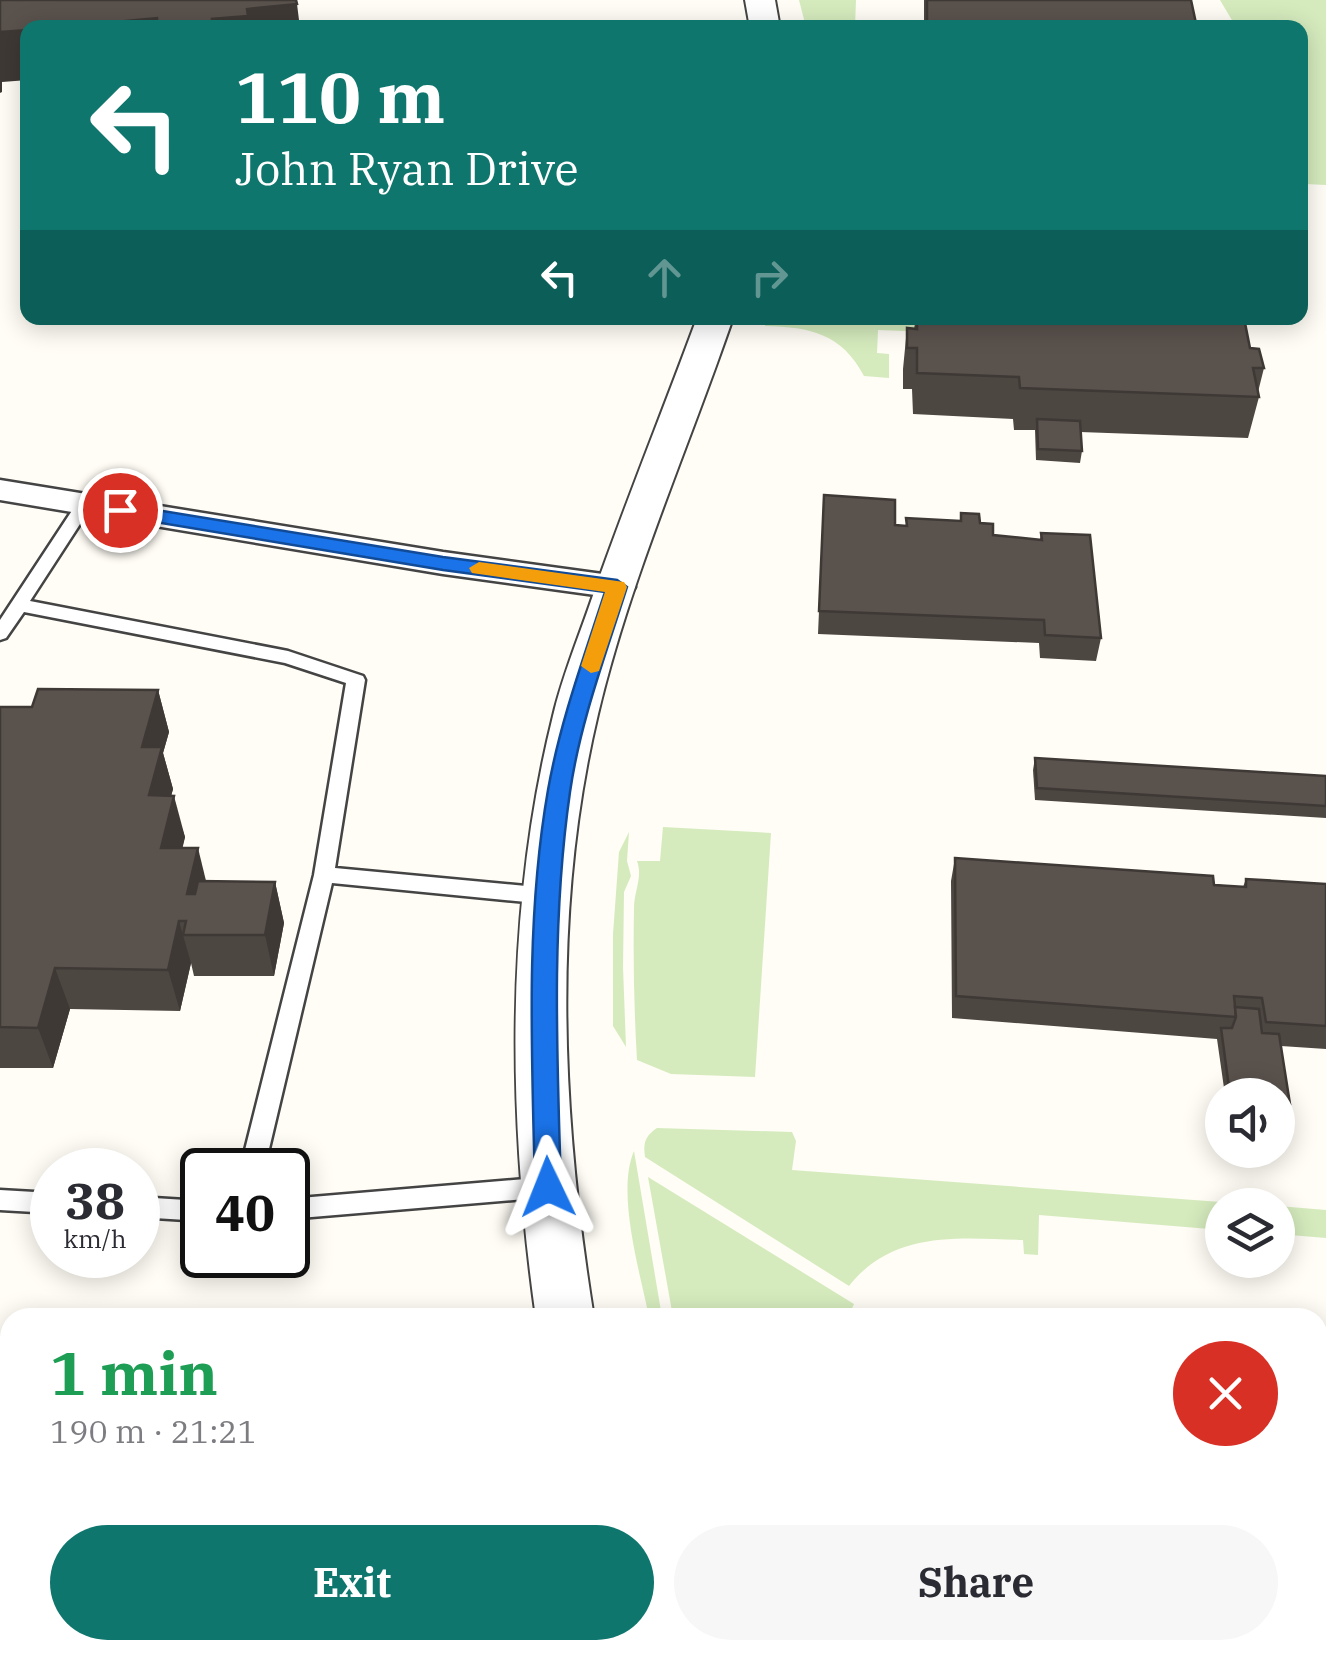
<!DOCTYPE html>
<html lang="en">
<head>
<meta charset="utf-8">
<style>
  :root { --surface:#fff; --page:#f7f7f7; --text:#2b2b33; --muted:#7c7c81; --accent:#0f766e }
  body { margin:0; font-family:"IBM Plex Serif",serif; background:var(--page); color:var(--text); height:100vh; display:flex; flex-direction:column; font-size:38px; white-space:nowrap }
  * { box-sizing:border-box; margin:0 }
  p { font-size:32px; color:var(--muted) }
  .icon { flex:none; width:55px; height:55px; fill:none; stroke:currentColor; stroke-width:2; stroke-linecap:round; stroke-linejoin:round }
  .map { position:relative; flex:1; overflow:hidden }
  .panel { position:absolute; left:0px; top:1308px; width:1328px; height:352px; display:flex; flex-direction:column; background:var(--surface); border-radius:30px 30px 0 0; box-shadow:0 5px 25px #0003 }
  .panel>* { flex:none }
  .banner { position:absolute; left:20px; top:20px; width:1288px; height:305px; border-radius:20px; box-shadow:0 5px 25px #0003; background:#0f766e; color:#fff; overflow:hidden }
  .controls { position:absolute; left:1205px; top:1078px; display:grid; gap:20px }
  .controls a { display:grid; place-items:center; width:90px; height:90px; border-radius:50%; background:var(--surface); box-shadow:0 5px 25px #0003; font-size:50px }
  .speed { position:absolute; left:30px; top:1148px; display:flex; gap:20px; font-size:50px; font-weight:700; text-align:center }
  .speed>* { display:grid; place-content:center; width:130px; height:130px; border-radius:50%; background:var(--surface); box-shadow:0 5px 25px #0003; line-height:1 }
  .speed small { font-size:25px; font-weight:400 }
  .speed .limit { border:5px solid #111; border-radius:15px; background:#fff; color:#111 }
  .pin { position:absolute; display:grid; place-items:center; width:85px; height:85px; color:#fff; margin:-42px; border:5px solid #fff; border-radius:50%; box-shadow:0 2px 10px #0007 }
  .me { position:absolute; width:110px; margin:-55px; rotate:358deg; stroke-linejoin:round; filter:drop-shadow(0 0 8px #0008) }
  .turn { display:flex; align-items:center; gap:35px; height:210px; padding:0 50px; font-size:45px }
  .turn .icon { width:130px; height:130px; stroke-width:2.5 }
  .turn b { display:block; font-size:70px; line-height:85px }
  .lanes { display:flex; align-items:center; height:95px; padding:0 50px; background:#0003; justify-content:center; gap:50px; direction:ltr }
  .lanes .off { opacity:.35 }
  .round { display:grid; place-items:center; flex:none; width:105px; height:105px; border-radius:52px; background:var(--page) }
  .head { display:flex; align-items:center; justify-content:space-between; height:170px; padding:0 50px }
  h1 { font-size:60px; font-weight:700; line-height:75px; color:#1e9e55 }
  .button { display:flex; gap:20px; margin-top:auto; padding:20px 50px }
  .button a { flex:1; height:115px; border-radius:60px; background:var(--accent); color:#fff; font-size:40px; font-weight:700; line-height:115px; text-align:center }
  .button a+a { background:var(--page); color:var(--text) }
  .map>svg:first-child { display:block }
  .green { fill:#d5ebbd }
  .forest { fill:#b9dc9c }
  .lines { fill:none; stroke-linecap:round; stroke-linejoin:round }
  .service-casing { stroke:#444; stroke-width:5 }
  .minor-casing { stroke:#444; stroke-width:5 }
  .tertiary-casing { stroke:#444; stroke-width:4 }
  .service { fill:#fff; fill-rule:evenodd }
  .minor { fill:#fff; fill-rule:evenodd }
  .tertiary { fill:#fff; fill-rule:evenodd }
  .wall { fill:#4d4742 }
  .shaded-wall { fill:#3f3936 }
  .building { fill:#5a524d; stroke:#3f3936; stroke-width:2.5 }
  .route { fill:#1a73e8; stroke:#114b97; stroke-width:2.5 }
  .slow { fill:#f59e0b }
</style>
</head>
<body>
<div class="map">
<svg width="1326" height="1658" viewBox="0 0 1326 1658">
  <rect width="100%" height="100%" fill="#fffdf5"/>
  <g class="green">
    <path d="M799 0H856L855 27H806Z"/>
    <path d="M1220 0H1326V185L1306 184 1300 169V28L1236 27Z"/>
    <path d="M766 318H886V324L1103 334V339L878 330 877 353 889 354V378L864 376C842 334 811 327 765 326Z"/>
    <path d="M663 827 771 833 755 1077 671 1074 637 1060C634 1009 633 959 634 908 634 891 643 877 637 861H660Z"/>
    <path d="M629 832 627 861 631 876 624 892 623 967 626 1047 613 1026V934L619 852Z"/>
    <path d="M657 1128 792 1132 796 1141 792 1170 1261 1205H1222V1230L1039 1215 1038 1255 1024 1254 1023 1240C959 1238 893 1230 849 1286L645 1157C643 1143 645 1136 657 1128Z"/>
    <path d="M634 1151 662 1317H649C640 1272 616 1193 634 1151Z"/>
    <path d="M648 1177 854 1304 848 1317H673Z"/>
    <path d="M1278 1206 1326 1210V1238L1278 1234Z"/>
    <path d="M742 1650H1024L1036 1658H745Z"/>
  </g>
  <path class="forest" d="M10 1524V1650H374L378 1658H0V1525Z"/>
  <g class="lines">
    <g class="service-casing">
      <g id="service">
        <path d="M85 499 93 504 30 601 288 651 363 676 365 680 335 868 547 888 554 890 557 896 554 902 547 904 332 883 264 1170H240L314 875 346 683 285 663 24 612 6 638 0 640V620L79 500Z"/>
        <path d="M548 1177 556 1180 560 1187 556 1194 548 1197 288 1219V1199Z"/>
        <path d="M0 1190 52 1193V1213L0 1210Z"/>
        <path d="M138 1197 202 1201V1221L138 1217Z"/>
      </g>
    </g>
    <g class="minor-casing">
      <path id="minor" d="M0 480 443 552 617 576 630 579 635 587 630 595 617 598 443 574 0 500Z"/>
    </g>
    <g class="tertiary-casing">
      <g id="tertiary">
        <path d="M745 0H775L780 28H750Z"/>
        <path d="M697 318H733C688 449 630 579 598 714 551 911 562 1119 594 1318H536C508 1119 504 913 553 716 562 677 578 639 591 601 624 506 662 413 697 318Z"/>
        <path d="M593 1650H659L661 1658H595Z"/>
      </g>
    </g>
    <use href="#service" class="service"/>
    <use href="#minor" class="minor"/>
    <use href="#tertiary" class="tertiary"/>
  </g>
  <g class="wall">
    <path d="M924 0H1191L1197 28H924Z"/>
    <path d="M916 318H1244L1250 348 1264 368 1258 392 1259 397 1248 438 1080 432 1082 451 1080 463 1036 460 1035 430H1014L1013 419 913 414 912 389H903V369L907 328 914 329Z"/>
    <path d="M824 495 895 525 906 526V518L960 521 961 513 980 523 993 535 1040 540 1041 533 1101 638 1096 661 1040 658 1039 643 818 634Z"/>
    <path d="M158 690 169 732 163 753 173 789 171 796 185 837 182 848 206 881 275 882 284 923 274 976H194L191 963 180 1011 70 1009 53 1068H0V707H32Z"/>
    <path d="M1035 758 1326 776V818L1035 800 1033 770Z"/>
    <path d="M955 858 1243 887 1246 879 1326 884V1049L1281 1046 1290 1104 1285 1116 1278 1115V1095H1225L1217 1039 952 1018 951 881Z"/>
    <path d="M1318 1367 1326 1368V1493L1319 1492 1318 1483Z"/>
  </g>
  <g class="shaded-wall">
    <path d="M297 4 300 28H51L157 18 212 19 247 9Z"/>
    <path d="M28 30V80L2 82V92L0 93V32Z"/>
    <path d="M158 690 169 732 163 753 173 789 160 837 149 795 142 747Z"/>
    <path d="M174 796 185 837 173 890 161 848Z"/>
    <path d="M198 848 208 889 198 935 187 894Z"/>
    <path d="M275 882 284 923 274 976 265 935Z"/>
    <path d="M179 921 191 963 180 1011 168 970Z"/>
    <path d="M55 968 70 1009 53 1068 38 1028Z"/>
  </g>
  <g class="building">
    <path d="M0 0H296L297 4 247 9 248 16 212 19V22L158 27 157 18 51 28H28V30L0 32Z"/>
    <path d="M927 0H1191L1197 28H927Z"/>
    <path d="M917 318H1244L1250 348 1259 349 1264 368H1253L1259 397 1020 388 1019 377 917 373V348H907V328L917 329Z"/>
    <path d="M1037 419 1080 421 1082 451 1038 449Z"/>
    <path d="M824 495 895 500V525L907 526 906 518 961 521V513L979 514 980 523 993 524V535L1042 540 1041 533 1090 535 1101 638 1045 635 1044 620 819 611Z"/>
    <path d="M38 689 158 690 142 747H162L149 795 174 796 161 848H198L187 894H195L198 881 275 882 265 935H183L186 921H179L168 970 55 968 38 1028 0 1027V707H32Z"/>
    <path d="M1035 758 1326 776V806L1037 788Z"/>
    <path d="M955 858 1213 876 1214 885 1246 887V879L1326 884V1026L1266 1022 1262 998 1234 996 1236 1017 956 996Z"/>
    <path d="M1235 1007 1259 1009 1262 1033 1279 1034 1290 1104H1278V1095H1230L1221 1028H1232L1236 1017Z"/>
    <path d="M1318 1367 1326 1368V1449L1325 1445H1318Z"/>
  </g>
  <path class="route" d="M120 504 443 557 617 580 627 587C606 654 580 722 570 792 551 923 557 1055 561 1187L557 1195 548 1199 539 1195 535 1187C532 1055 525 921 548 790 560 722 584 657 605 592L443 570 113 515V506Z"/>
  <path class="slow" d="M479 562 624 582 627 587 599 671 591 673 581 666 605 592 472 573 469 568Z"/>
</svg>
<div class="controls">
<a><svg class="icon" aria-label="sound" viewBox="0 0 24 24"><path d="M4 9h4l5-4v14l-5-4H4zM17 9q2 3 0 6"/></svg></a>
<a><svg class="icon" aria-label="layers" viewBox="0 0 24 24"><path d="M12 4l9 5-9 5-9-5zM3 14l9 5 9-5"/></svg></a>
</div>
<div class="speed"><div>38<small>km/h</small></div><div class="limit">40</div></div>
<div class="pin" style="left:120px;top:510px;background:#d93025"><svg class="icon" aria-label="arrive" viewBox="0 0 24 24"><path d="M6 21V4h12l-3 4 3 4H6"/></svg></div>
<svg class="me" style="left:548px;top:1187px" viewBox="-20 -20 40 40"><path d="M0-17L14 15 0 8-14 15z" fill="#1a73e8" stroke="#fff" stroke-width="4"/></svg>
<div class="banner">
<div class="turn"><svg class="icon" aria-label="left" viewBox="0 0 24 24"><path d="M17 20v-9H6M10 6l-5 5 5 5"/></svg><div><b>110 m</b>John Ryan Drive</div></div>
<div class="lanes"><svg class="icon" aria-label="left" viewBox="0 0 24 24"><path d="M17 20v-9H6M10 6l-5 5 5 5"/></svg><svg class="icon off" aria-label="ahead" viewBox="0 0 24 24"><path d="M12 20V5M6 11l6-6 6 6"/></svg><svg class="icon off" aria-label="right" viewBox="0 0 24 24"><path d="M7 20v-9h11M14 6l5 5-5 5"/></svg></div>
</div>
<section class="panel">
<div class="head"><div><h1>1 min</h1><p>190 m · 21:21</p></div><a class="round" style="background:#d93025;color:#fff"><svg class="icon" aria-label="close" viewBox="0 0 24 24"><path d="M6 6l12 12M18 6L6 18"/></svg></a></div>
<div class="button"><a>Exit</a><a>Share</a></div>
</section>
</div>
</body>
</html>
